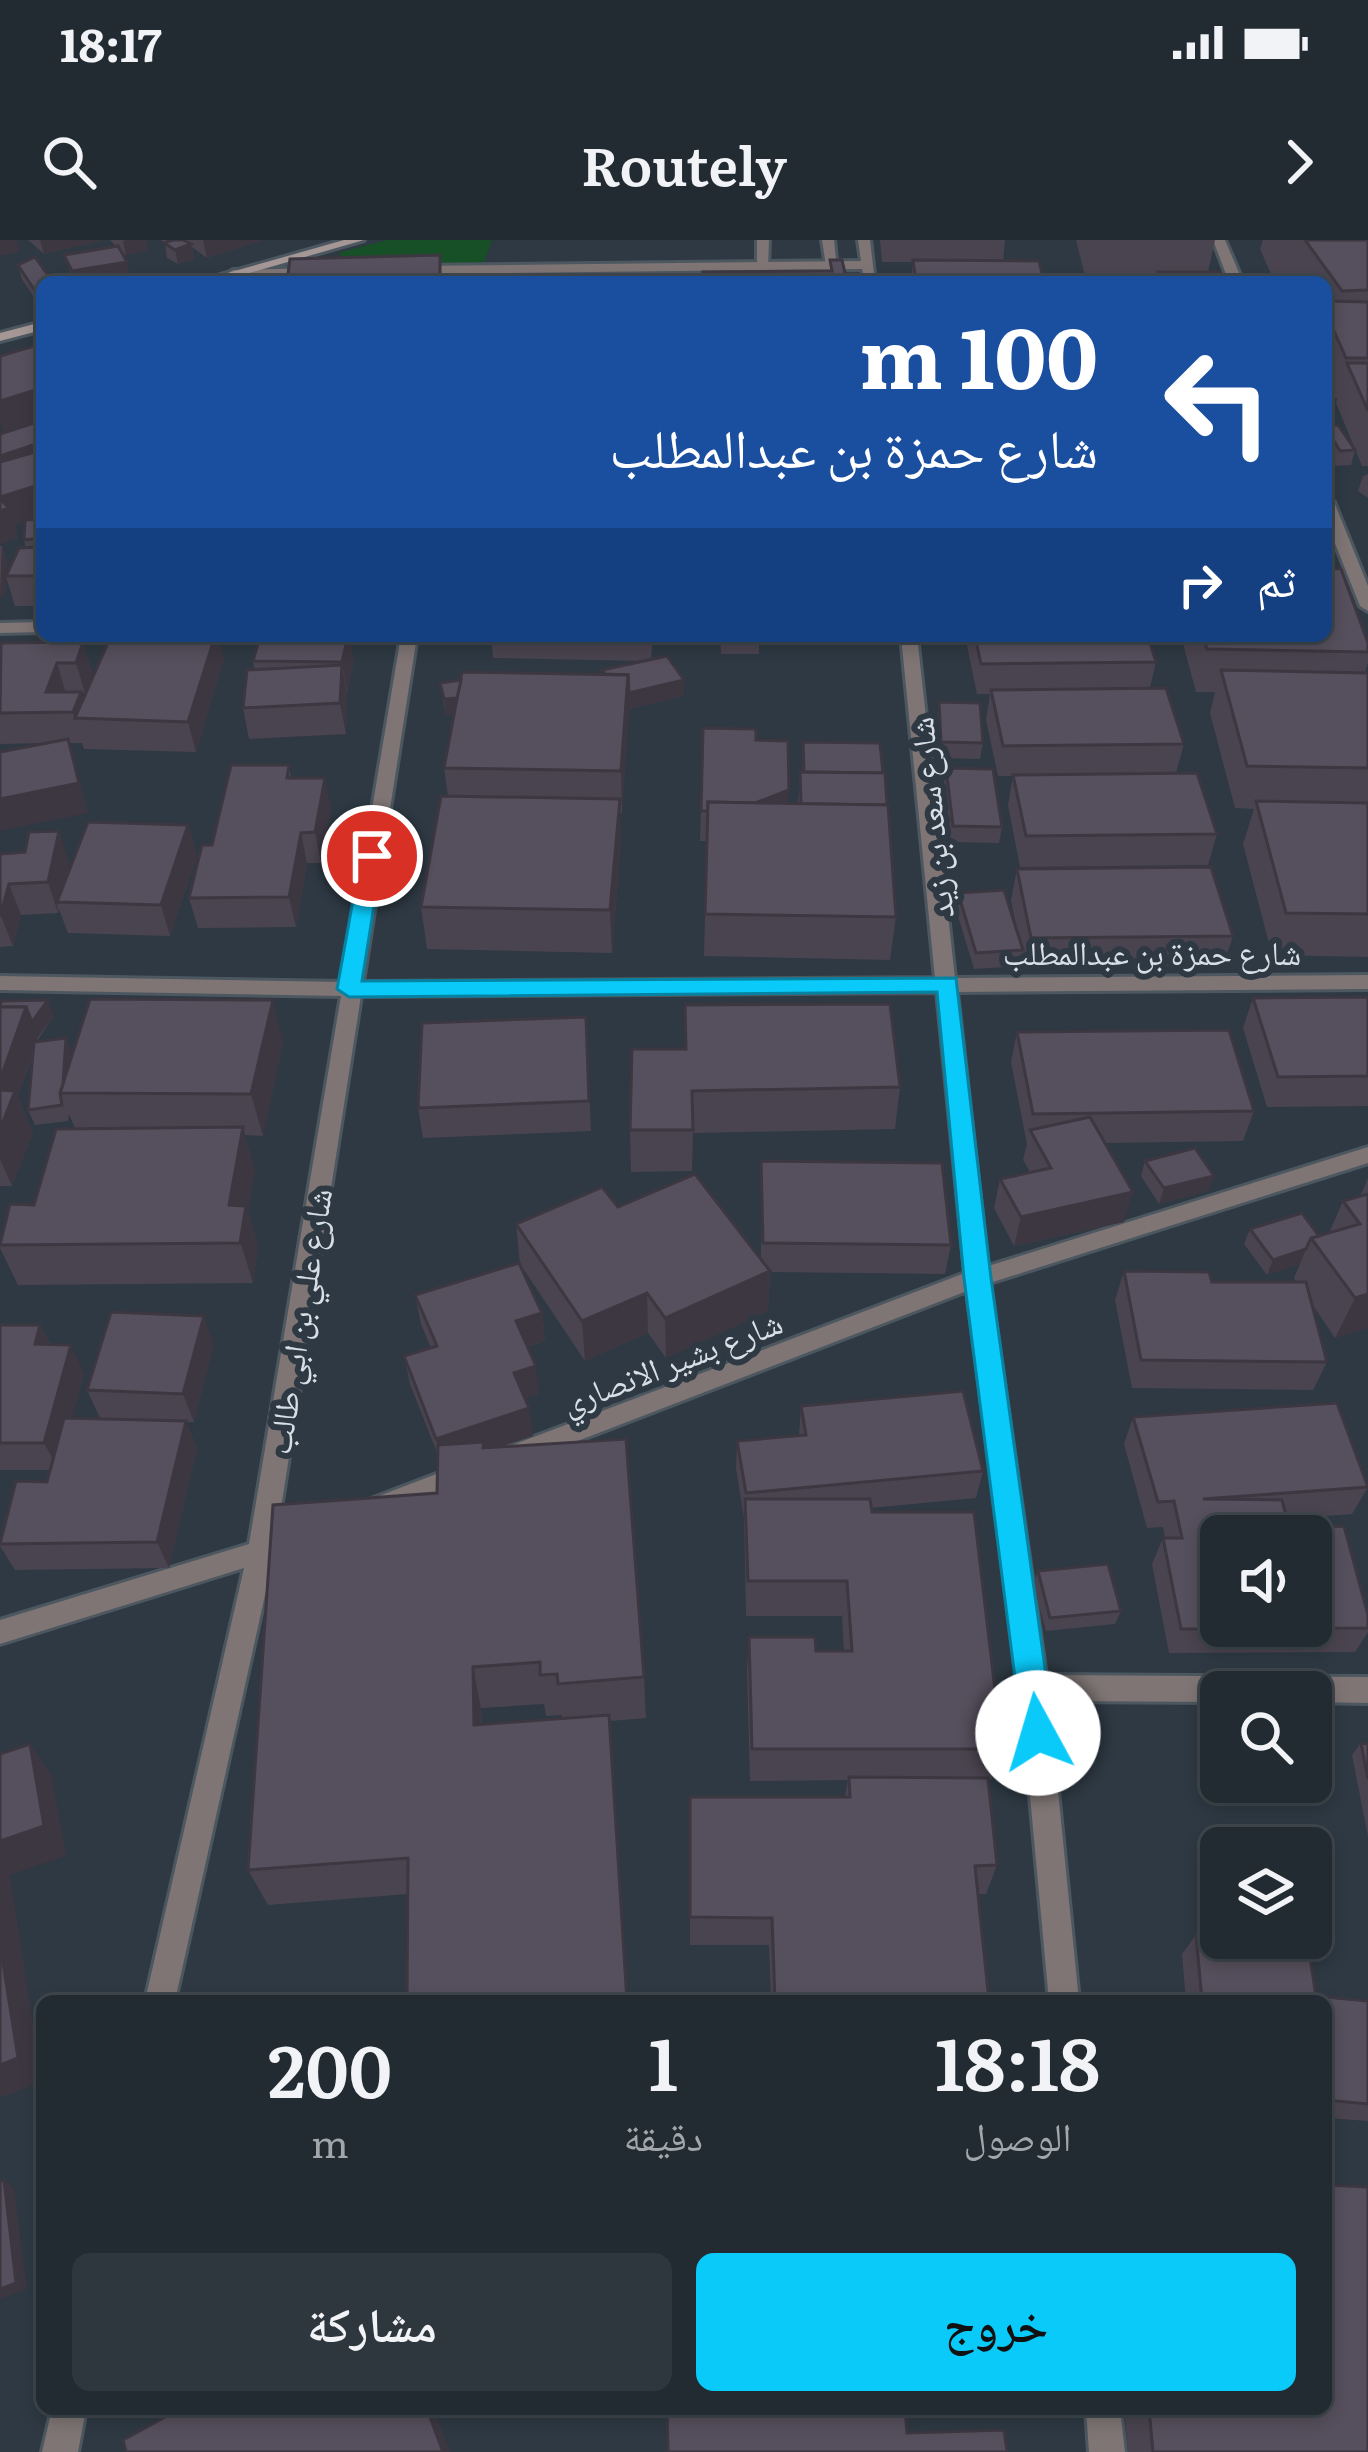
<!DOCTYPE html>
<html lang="ar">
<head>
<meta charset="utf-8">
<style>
  :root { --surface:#222b32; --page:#2e373e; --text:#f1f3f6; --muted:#a2a7ac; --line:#3f474d; --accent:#0acafa }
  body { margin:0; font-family:Literata,"Noto Naskh Arabic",serif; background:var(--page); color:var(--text); direction:rtl; height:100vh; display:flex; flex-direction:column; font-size:45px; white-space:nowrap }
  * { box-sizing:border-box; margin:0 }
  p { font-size:39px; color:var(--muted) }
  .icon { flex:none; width:66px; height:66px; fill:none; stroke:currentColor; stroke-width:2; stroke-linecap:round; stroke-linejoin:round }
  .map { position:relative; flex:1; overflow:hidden; direction:ltr }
  .sheet { position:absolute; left:36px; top:1755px; width:1296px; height:420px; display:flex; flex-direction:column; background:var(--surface); border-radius:18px; box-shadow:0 6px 18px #0003,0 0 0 3px var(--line); direction:rtl }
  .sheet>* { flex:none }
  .guide { position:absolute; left:36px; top:36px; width:1296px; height:366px; border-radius:18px; box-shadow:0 6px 18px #0003,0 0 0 3px var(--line); direction:rtl; background:#1a4fa0; color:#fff; overflow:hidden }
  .controls { position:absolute; left:1200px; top:1275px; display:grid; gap:24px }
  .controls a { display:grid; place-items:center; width:132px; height:132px; border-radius:18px; background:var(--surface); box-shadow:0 6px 18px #0003,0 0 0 3px var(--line); font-size:60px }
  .pin { position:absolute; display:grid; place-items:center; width:102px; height:102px; color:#fff; margin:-51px; border:6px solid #fff; border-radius:50%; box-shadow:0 3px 12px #0007 }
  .me { position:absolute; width:132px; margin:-66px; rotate:354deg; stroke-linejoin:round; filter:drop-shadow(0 0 9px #0008) }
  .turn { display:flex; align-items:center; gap:42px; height:252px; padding:0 36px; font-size:54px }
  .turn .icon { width:156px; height:156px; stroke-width:2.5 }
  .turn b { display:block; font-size:84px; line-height:102px }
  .then { display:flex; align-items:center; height:114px; padding:0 36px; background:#0003; gap:24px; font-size:45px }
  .eta { display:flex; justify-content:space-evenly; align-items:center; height:204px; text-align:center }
  .eta b { font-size:72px; font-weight:600; line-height:84px }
  .button { display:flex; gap:24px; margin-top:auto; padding:24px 36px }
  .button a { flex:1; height:138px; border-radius:18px; background:var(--accent); color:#111; font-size:48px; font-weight:600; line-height:138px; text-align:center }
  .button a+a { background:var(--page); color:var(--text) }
  .status { display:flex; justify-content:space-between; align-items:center; height:84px; padding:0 60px; background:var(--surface); direction:ltr }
  .status svg { height:33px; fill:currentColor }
  header { display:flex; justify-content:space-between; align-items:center; height:156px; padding:0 36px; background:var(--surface); font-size:54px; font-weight:600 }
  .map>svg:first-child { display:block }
  .green { fill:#174f27 }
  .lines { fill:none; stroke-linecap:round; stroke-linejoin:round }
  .lane-casing { stroke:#4c5760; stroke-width:6 }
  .street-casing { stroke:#4c5760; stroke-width:6 }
  .secondary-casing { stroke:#4c5760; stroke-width:6 }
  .lane { fill:#7e7574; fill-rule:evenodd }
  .street { fill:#7e7574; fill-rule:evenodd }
  .secondary { fill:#a59795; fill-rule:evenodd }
  .wall { fill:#4a4450; fill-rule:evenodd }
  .shaded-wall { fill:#3c3741 }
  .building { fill:#564f5d; stroke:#3c3741; stroke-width:3; fill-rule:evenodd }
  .route { fill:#0acafa; stroke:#0683a2; stroke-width:3 }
  .labels { text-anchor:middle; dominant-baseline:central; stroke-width:12; stroke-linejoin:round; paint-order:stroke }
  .street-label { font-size:33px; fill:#d7dee5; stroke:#2e3943 }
</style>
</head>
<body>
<div class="status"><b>18:17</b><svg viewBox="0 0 49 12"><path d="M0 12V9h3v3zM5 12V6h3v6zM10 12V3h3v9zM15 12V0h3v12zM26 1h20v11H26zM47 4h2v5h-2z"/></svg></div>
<header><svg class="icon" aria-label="forward" viewBox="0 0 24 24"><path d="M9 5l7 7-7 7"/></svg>Routely<svg class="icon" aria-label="search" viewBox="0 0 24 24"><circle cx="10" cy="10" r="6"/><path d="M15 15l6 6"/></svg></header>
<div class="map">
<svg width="1368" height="2212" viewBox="0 0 1368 2212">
  <rect width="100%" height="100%" fill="#2e3943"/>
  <path class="green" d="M387 0H492L483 25H354L338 13Z"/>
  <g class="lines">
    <g class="lane-casing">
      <g id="lane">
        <path d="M757 0H769L768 29 757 26Z"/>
        <path d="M822 0H834L837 29 826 26Z"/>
        <path d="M1368 907V923L977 1047 965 1038 969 1032Z"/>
      </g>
    </g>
    <g class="street-casing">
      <g id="street">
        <path d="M858 0H870L875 42H865L862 29 409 34 403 30 409 26 861 21Z"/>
        <path d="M1213 0H1225L1243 42H1229Z"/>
        <path d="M320 28 326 32 325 35 233 38 227 34 233 30Z"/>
        <path d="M1326 257 1334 262 1368 346V371L1360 366 1326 281Z"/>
        <path d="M42 382V392L0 393V383Z"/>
        <path d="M401 396H417L363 742 935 738 901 396H917L955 738 1368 735V749L957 752 989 1038 1046 1435 1368 1437V1463L1311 1462V1452H1221V1462L1049 1461 1079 1761H1049L1020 1448 967 1051 523 1222 514 1226 505 1222 501 1215 505 1208 965 1033 937 752 361 756 276 1300 282 1309 273 1319 175 1761H145L244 1328 0 1404V1380L249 1304 341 756 0 750V736L343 742Z"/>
        <path d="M465 1223 474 1226 478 1234 474 1242 380 1278 371 1275 367 1267 371 1259Z"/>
        <path d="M52 2169H86L78 2212H42Z"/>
        <path d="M1086 2169H1120L1125 2212H1089Z"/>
      </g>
    </g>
    <g class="secondary-casing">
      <g id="secondary">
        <path d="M344 0H364L218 42H196Z"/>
        <path d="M42 82V90L0 101V93Z"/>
      </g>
    </g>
    <use href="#lane" class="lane"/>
    <use href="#street" class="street"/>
    <use href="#secondary" class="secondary"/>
  </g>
  <g class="wall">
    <path d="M28 0H104L44 14Z"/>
    <path d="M110 0H146L148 10 126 15 120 10 130 36 96 42H74L64 15 116 6Z"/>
    <path d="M161 0H263L207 18 192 7 194 19 178 24 167 18 165 3Z"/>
    <path d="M880 0H1005L1003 21 1044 42H911L913 22H882Z"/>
    <path d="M1076 0H1215L1208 32 1224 42H1156L1157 36H1085Z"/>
    <path d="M1263 0H1368V226H1362L1336 163 1337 158H1334L1326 138V42H1297L1293 36 1271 34 1260 9Z"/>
    <path d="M35 17 41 68 22 39 18 25Z"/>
    <path d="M42 186V366H15L6 337 5 355 0 356V306H2L7 322 6 335 26 308 24 300 25 281 14 285 18 298 0 304V194Z"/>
    <path d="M1326 186 1355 210 1351 225 1336 226 1326 210Z"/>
    <path d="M1368 234V258L1358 251 1363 236Z"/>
    <path d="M1326 301 1331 315 1327 328 1368 403V423L1365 433H1368V717L1272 715 1243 604 1254 569 1235 568 1210 473 1215 452H1196L1181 396H1326Z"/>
    <path d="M491 396H653L651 419 684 456 629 469 622 573H620L621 602 612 713 427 709 421 667 448 556 444 528 454 474 446 475 440 443 603 434 602 430 643 421 493 418Z"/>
    <path d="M720 396H878L759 398V414H721Z"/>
    <path d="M965 396H1148L1156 422 1150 448 1184 504 1176 533 1217 594 1208 625 1020 627 1008 565 1013 536H998L986 480 990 454H977Z"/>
    <path d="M83 402 92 433 85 453H81L83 459 224 418 196 512 84 509 82 503H69L88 573 44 503 0 504V404Z"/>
    <path d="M253 421H354L347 452 346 494 249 499 243 468 254 429Z"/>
    <path d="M939 462 983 503 980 519 939 518 937 478Z"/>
    <path d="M703 488 756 500 789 563 798 564 800 532H802L803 502 896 677 890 720 704 716 707 601H700Z"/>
    <path d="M289 525 291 538 331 568 321 623H307L296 687 198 688 189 658 212 605Z"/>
    <path d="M946 528 1002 587 999 603 951 602 944 544Z"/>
    <path d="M188 585 197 616 170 696 68 693 59 669 58 673 21 675 13 706 0 707V614L69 621 65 641Z"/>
    <path d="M1017 629 1233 696 1223 726 1025 728 1022 715 1020 726 974 729 956 669 958 653 1018 695 1011 660Z"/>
    <path d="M1368 757V866L1267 867 1243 788 1253 758Z"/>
    <path d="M0 764 54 776 37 801 72 813 71 818 283 802 263 896 245 895 255 929 248 971 258 1006 253 1043 18 1045 0 1008V1000L34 965 75 888 69 874 68 881 35 885 28 870 33 814 18 856 33 893 12 946H0Z"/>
    <path d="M586 777 591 891 423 898 418 868Z"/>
    <path d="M1017 792 1254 871 1243 901 1105 903 1124 982 1014 1006 994 968 1000 939 1030 932 1023 920 1027 904 1011 822Z"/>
    <path d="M632 809 900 847 895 889 693 893 692 931 631 932 630 890Z"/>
    <path d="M761 921 951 1005 945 1034 770 1032 768 1071 666 1118 648 1093 585 1121 520 1024 516 984 618 967 761 1019Z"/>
    <path d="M1145 921 1214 936 1208 951 1159 964 1141 936Z"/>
    <path d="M1368 938V1088L1335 1098 1312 1064 1327 1122 1313 1150 1132 1148 1115 1060 1124 1031 1212 1042H1296L1294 1038 1300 1024 1267 1035 1244 1004 1250 989 1319 996 1329 993 1343 961 1360 957Z"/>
    <path d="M415 1055 542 1073 545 1101 527 1107 539 1154 525 1158 533 1196 499 1207 644 1437 646 1478 610 1481 408 1654 268 1665 248 1630 437 1253 438 1215 410 1144 404 1116 431 1108 421 1084ZM544 1464 546 1476 562 1475V1478L482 1484 481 1468Z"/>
    <path d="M0 1085H40L50 1104 84 1133 72 1178 147 1180 100 1178 87 1150 214 1104 194 1182H186L197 1208 169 1328 15 1330 0 1306V1301L47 1242 50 1230H0Z"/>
    <path d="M801 1166 983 1231 976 1258 871 1268 872 1272 1002 1509 991 1540H988L997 1625 986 1654H978L989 1761H771L769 1705H690V1557H845L848 1540 750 1541 747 1431 749 1397 816 1411H844L842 1376H746L744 1278 736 1228 737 1201 799 1196Z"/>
    <path d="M1133 1177 1368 1247 1352 1274 1286 1279 1289 1287 1368 1375V1392L1355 1412 1169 1413 1152 1324 1163 1298H1165L1163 1287 1147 1288 1124 1204Z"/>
    <path d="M1038 1331 1121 1371 1115 1384 1046 1391 1033 1344Z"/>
    <path d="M1361 1503 1368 1504V1597L1352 1515Z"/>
    <path d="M1196 1695 1316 1756 1368 1761V1881L1326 1878V1761H1186L1182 1714Z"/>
    <path d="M1124 2169H1326L1368 2212H1128Z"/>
  </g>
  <g class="shaded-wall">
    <path d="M0 0H17L20 12 0 16Z"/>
    <path d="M40 0H104L44 14Z"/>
    <path d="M127 0H146L148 10 126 15 123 1Z"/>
    <path d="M203 0H263L207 18Z"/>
    <path d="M191 4 194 19 178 24 175 10Z"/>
    <path d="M127 22 130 36 96 42H75L72 31Z"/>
    <path d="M42 52V68H41L37 54Z"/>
    <path d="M42 148V179L3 192 0 181V161Z"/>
    <path d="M42 202V234L0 248V216Z"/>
    <path d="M42 244V276L14 285 18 298 0 304V257Z"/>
    <path d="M2 306 7 322 5 355 0 356Z"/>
    <path d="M215 396H219L224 418 196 512 188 482Z"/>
    <path d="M348 396H350L354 421 347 452 342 422Z"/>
    <path d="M83 402 92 433 85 453 76 423Z"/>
    <path d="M57 423 66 454 46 452Z"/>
    <path d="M342 425 347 455 346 494 340 463Z"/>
    <path d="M628 435 684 440V456L629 469 622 573 621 531Z"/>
    <path d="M81 452 89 479H75L73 472Z"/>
    <path d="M486 454 488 469 446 475 444 459Z"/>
    <path d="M68 499 88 573 0 591V559Z"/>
    <path d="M325 538 331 568 321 623 315 592Z"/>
    <path d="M789 550 788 580 734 571Z"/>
    <path d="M620 559 621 602 612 713 610 670Z"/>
    <path d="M188 585 197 616 170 696 161 665Z"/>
    <path d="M59 591 69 621 61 662H57L58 673 48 642Z"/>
    <path d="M301 593 307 623 296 687 289 657Z"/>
    <path d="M9 644 21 675 13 706 1 676Z"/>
    <path d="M48 760 54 776 38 797 18 856 33 893 12 946 0 919V840L26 767Z"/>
    <path d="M273 760 283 802 263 896 251 854Z"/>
    <path d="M66 798 72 813 70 853H63Z"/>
    <path d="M243 887 255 929 248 971 258 1006 253 1043 229 965Z"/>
    <path d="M1214 936 1208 951 1159 964 1164 948Z"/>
    <path d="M1133 952 1124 982 1014 1006 1021 977Z"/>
    <path d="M1306 1009 1300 1024 1267 1035 1273 1020Z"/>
    <path d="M770 1031 768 1071 666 1118 665 1078Z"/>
    <path d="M647 1053 648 1093 585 1121 582 1081Z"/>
    <path d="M1368 1054V1088L1335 1098 1355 1058Z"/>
    <path d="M542 1073 545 1101 519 1109 516 1081Z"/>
    <path d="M204 1076 214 1104 194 1182 183 1154Z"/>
    <path d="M40 1085 54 1113 35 1104Z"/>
    <path d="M71 1105 84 1133 59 1230 44 1203Z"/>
    <path d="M536 1126 539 1154 518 1160 514 1133Z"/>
    <path d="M529 1168 533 1196 442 1226 436 1199Z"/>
    <path d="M186 1181 197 1208 169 1328 157 1302Z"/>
    <path d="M473 1427 481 1468 483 1524 474 1485Z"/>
    <path d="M30 1504 52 1536 66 1616 10 1635 42 1842 0 1858V1601Z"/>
    <path d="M4 1940 14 1948 27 2049 0 2059Z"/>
    <path d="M427 2169H434L450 2212H443Z"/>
  </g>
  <g class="building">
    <path d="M173 0H183L191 4 175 10 164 3Z"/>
    <path d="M1305 0H1368V50L1342 51Z"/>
    <path d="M118 6 127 22 72 31 64 15Z"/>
    <path d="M440 15V42H287L290 19Z"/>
    <path d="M35 17 53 42H42V52L37 54 18 25Z"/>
    <path d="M830 20H842L847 42H704L703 32 832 31Z"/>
    <path d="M913 20 1039 21 1044 42H916Z"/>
    <path d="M1158 32H1219L1224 42H1160Z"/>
    <path d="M612 36 676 38 675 42H611Z"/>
    <path d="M1059 40H1131L1132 42H1060Z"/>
    <path d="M1326 61 1368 62V118H1346L1326 73Z"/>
    <path d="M41 104 42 148 0 161V116Z"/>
    <path d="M1347 123H1368V171Z"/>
    <path d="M37 182 42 186V202L0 216V194Z"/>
    <path d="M1338 185 1355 210 1340 211 1326 188V186Z"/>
    <path d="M35 212 42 219V244L0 257V222Z"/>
    <path d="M0 259 9 268 0 271Z"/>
    <path d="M42 271V298L24 300 25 280 41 279Z"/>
    <path d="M42 307V336H6L19 308Z"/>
    <path d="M1326 328 1341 329 1368 403V412L1207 409 1203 396H1326Z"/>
    <path d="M111 396H215L188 482 75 478Z"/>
    <path d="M260 396H348L342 422 253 421Z"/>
    <path d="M975 396H1148L1156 422 981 424Z"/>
    <path d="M83 402 76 423H57L46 452H81L73 472 0 473 1 403Z"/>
    <path d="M667 416 684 440 629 453 628 435 605 434 602 430Z"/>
    <path d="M342 425 340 463 243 468 247 430Z"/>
    <path d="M1221 430 1368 433V528L1247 526Z"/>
    <path d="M462 432 628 435 621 531 444 528Z"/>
    <path d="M461 440 457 458 444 459 440 443Z"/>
    <path d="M1166 448 1184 504 1003 506 991 450Z"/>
    <path d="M939 462 980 463 983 503 941 502Z"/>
    <path d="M703 488 756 489V500L788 501 789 550 755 563 708 562V571H701Z"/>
    <path d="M68 499 79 543 0 559V512Z"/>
    <path d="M803 502 880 503 883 533 804 532Z"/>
    <path d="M231 525H289L287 538H325L315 592 301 593 289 657 189 658 202 605H212Z"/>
    <path d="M946 528 993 529 1002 587 953 586Z"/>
    <path d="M800 532 885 533 887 565 801 564Z"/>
    <path d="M1197 533 1217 594 1026 596 1013 535Z"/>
    <path d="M441 556 620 559 610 670 421 667Z"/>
    <path d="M1256 561 1368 563V674L1286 673Z"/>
    <path d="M708 562 888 565 896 677 705 674Z"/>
    <path d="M88 582 188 585 161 665 57 662Z"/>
    <path d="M59 591 48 642 9 644 0 676V614L25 612 29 592Z"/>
    <path d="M1211 627 1233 696 1031 698 1017 629Z"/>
    <path d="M1004 650 1023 710 976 713 958 653Z"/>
    <path d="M1368 757V836L1278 837 1253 758Z"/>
    <path d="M90 759 273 760 251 854 60 853Z"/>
    <path d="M48 760 32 782 26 767H0L1 761Z"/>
    <path d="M890 764 900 847 692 851 693 890H630L632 809H686L685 765Z"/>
    <path d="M0 767H26L0 840Z"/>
    <path d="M586 777 589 861 418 868 422 783Z"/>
    <path d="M1229 790 1254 871 1033 874 1017 792Z"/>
    <path d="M66 798 63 844 60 853 62 865 28 870 34 802Z"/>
    <path d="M0 850 15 851 0 889Z"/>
    <path d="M1090 877 1133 952 1021 977 1000 939 1051 928 1030 890Z"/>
    <path d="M243 887 229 965 246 966 240 1003 0 1005 10 964 34 965 56 889Z"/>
    <path d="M1195 908 1214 936 1164 948 1145 921Z"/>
    <path d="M761 921 942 923 951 1005 763 1003Z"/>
    <path d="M695 934 770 1031 665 1078 647 1053 582 1081 516 984 602 947 618 967Z"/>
    <path d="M1368 954V1054L1355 1058 1311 998 1360 984 1343 961Z"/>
    <path d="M1302 973 1319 996 1311 998 1306 1009 1273 1020 1250 989Z"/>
    <path d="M519 1023 542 1073 516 1081 536 1126 514 1133 529 1168 436 1199 404 1116 437 1106 415 1055Z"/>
    <path d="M1124 1031 1209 1032 1212 1042H1306L1327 1122 1141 1120Z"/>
    <path d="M111 1072 204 1076 183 1154 87 1150Z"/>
    <path d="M0 1085H40L35 1104 71 1105 44 1203H0Z"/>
    <path d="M963 1151 983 1231 746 1253 737 1201 806 1195 801 1166Z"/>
    <path d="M1337 1163 1368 1247 1203 1259 1282 1260 1289 1287 1344 1286 1368 1375V1388L1181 1389 1163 1298H1182L1174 1261 1158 1262 1133 1177ZM1221 1296H1311V1386H1221Z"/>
    <path d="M64 1178 186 1181 157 1302 0 1304 16 1241 47 1242Z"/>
    <path d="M626 1199 644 1437 558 1444 557 1434 540 1435V1422L473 1427 474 1485 609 1475 627 1761H407L408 1618 248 1630 273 1265 437 1253 438 1205 484 1202 483 1208Z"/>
    <path d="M745 1259H870L872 1272H974L1002 1509H752L749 1397H815L816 1411H852L847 1341H748Z"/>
    <path d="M1108 1324 1121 1371 1050 1378 1038 1331Z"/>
    <path d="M1361 1503 1368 1504V1539Z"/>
    <path d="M30 1504 44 1586 0 1601V1514Z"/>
    <path d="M849 1537 988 1538 997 1625 975 1626 989 1761H775L772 1678 690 1677V1557H850Z"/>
    <path d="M1196 1695 1308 1704 1316 1756 1368 1761V1864L1326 1860V1761H1202Z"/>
    <path d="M0 1704 18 1818 0 1825Z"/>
    <path d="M4 1940 16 2043 0 2049V1942Z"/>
    <path d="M1326 1945 1368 1947V2212H1153L1149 2169H1326Z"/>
    <path d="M180 2169H427L443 2212H126L123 2200Z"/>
    <path d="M667 2169H905L907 2193 1004 2190 1007 2212H668Z"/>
  </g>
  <path class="route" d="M372 610 382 616 362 741 956 738 991 1038 1054 1493 1050 1503 1038 1508 1027 1503 1022 1493 964 1038 937 752 349 757 337 749 361 616Z"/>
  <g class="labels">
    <g class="street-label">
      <text transform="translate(929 578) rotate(-96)">شارع سعد بن زيد</text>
      <text x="1152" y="710">شارع حمزة بن عبدالمطلب</text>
      <text transform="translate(297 1081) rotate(-81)">شارع علي بن ابي طالب</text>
      <text transform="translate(671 1120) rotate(-21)">شارع بشير الانصاري</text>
    </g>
  </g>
</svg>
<div class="controls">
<a><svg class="icon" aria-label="sound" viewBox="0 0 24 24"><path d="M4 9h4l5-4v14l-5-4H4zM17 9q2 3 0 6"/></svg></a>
<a><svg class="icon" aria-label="search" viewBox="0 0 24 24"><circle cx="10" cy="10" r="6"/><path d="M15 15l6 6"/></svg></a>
<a><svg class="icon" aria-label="layers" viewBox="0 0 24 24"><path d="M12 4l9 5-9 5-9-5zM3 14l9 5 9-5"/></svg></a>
</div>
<div class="pin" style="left:372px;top:616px;background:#d93025"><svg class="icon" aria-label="arrive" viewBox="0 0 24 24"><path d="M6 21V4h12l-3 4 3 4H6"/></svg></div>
<svg class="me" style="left:1038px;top:1493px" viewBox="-20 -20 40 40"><circle r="19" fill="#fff"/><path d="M0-13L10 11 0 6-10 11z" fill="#0acafa"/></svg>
<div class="guide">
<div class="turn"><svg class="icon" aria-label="left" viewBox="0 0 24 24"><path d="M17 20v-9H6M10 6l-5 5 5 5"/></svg><div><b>100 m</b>شارع حمزة بن عبدالمطلب</div></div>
<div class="then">ثم<svg class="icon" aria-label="right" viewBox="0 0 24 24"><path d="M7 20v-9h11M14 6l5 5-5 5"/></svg></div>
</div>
<section class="sheet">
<div class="eta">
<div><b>18:18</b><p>الوصول</p></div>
<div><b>1</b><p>دقيقة</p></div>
<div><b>200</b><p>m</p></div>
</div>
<div class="button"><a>خروج</a><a>مشاركة</a></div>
</section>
</div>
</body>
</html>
